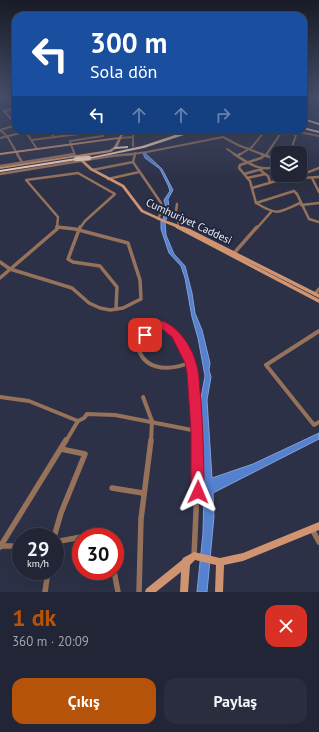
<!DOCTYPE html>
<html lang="tr">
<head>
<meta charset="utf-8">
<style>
  :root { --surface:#212535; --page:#292d3d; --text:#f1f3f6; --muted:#a2a5ad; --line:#3e4250; --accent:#b45309 }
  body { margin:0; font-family:"PT Sans",sans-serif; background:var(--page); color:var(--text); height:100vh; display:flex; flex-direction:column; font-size:15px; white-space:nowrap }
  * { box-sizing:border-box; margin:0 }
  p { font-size:13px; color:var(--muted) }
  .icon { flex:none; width:22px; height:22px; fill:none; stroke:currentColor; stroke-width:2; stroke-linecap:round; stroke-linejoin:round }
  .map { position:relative; height:592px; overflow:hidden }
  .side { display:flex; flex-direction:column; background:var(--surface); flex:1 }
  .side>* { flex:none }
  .guide { position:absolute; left:12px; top:12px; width:295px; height:122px; border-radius:12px; box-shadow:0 4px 16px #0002,0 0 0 1px var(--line); background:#1a4fa0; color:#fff; overflow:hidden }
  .tools { position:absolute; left:271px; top:146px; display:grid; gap:8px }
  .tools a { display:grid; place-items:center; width:36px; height:36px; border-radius:8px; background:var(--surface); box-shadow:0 4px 16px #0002,0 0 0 1px var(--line); font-size:20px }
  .speed { position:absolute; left:12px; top:528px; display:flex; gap:8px; font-size:20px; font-weight:700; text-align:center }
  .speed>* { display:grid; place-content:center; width:52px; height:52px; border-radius:50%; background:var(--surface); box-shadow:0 4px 16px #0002,0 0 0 1px var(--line); line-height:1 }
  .speed small { font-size:10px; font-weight:400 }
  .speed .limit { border:6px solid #d22; background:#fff; color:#111 }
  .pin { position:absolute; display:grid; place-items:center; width:34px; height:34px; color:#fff; margin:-17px; border-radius:8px; box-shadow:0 2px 6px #0006 }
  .me { position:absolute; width:44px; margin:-22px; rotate:1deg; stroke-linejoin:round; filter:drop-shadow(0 0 3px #0008) }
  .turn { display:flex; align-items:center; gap:14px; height:84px; padding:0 12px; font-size:18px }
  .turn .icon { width:52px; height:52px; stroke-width:2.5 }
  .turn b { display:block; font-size:28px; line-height:34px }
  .lanes { display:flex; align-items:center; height:38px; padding:0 12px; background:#0003; justify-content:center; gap:20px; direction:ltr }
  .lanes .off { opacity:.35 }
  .round { display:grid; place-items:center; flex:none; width:42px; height:42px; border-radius:12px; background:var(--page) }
  .headline { display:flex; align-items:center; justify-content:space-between; height:68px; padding:0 12px }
  h1 { font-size:24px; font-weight:700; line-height:30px; color:var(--accent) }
  .button { display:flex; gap:8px; margin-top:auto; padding:8px 12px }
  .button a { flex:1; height:46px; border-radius:12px; background:var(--accent); color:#fff; font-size:16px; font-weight:700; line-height:46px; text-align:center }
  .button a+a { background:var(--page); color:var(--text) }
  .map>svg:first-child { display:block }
  .water { fill:#5681cf; stroke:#81a0db }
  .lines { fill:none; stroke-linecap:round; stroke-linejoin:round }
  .street-far4 { stroke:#97725b; stroke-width:2 }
  .street-far3 { stroke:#97725b; stroke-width:2.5 }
  .street-far2 { stroke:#97725b; stroke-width:3.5 }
  .street-far1 { stroke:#97725b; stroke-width:4 }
  .street { stroke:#97725b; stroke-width:5.5 }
  .secondary { fill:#d09570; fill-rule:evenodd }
  .highway { fill:#fdd8c1; fill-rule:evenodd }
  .highway-bridge { stroke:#fdd8c1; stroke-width:4.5 }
  .route { fill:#e11d48; stroke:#92132f }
  .labels { text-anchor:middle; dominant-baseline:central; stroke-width:4; stroke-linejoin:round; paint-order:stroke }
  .street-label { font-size:11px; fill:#e4e8f6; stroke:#23273c }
</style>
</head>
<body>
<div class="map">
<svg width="319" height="592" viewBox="0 0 319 592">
  <rect width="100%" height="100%" fill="#2c3147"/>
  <g class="water">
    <path d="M143 153H145L162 169 173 190 168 199 169 208 166 220 163 219 166 208 164 200 170 191 168 185 160 169 145 158Z"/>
    <path d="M161 221 165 222 166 235 174 254 185 266 192 293 195 313 202 330 210 363 209 370 211 377 207 400 212 478 253 464 319 433V439L213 493 214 516 207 592H197L203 533 204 491 201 398 205 376 198 338 192 317 185 278 181 266 169 253 161 229Z"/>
  </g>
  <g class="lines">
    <g class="street-far4">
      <path d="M14 102 16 105"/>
      <path d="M16 108 4 111 16 125"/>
      <path d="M0 130 7 136 18 155"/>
      <path d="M0 130 16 125"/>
      <path d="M48 130 54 137"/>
      <path d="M289 130 319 136"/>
      <path d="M282 131 290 132 296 135 292 147 287 153"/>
      <path d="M26 132 37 149"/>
      <path d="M133 137V146"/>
      <path d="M0 138 33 130"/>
      <path d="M120 138 133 137 134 130"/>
      <path d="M32 140 102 131"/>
      <path d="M70 141 103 136"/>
      <path d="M70 142 75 155"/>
      <path d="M227 149 236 155"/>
      <path d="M70 155 74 154"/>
      <path d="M124 155 147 152 223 137 238 145 264 155"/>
      <path d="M135 155V153"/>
      <path d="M239 155 252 147 264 132 270 130"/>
      <path d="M266 155 283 130"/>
    </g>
    <g class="street-far3">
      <path d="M17 154 22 162"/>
      <path d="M135 154 133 162 161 203 162 210 158 219"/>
      <path d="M234 154C248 163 261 173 278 166"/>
      <path d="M261 154 278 160"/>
      <path d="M267 154 261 158 240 165 239 168 250 181 256 203C278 216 277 213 300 203"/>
      <path d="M238 155 240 154"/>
      <path d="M111 156 133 154"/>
      <path d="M0 166 74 154"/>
      <path d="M92 170 133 162"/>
      <path d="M260 170 268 176 270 182"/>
      <path d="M0 174 111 156"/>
      <path d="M244 174 262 169"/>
      <path d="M296 177 319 168"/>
      <path d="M247 178 265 174"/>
      <path d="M312 178 319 192"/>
      <path d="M108 179 139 172"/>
      <path d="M252 188 283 179 319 177"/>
      <path d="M256 203 294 191 297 194 309 219 319 222"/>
      <path d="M177 204 176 211 179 225"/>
      <path d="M301 205 319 203"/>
      <path d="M57 227 66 228"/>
      <path d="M57 228 58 217 26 180 78 173 115 194 85 221 80 228"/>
      <path d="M257 228 271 212"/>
    </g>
    <g class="street-far2">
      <path d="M80 227 68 259 73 262 100 266 117 287 116 309"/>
      <path d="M235 252 257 227"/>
      <path d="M0 262 10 269 72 288 89 303 100 308 110 310 123 308 141 299 140 280 128 243 75 229 57 227"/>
      <path d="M0 278 57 229V227"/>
      <path d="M315 294 319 289"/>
    </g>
    <g class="street-far1">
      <path d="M162 325 176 335 191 362C168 372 140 371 137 341L151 330Z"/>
      <path d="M319 331 266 365 314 425 319 422"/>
      <path d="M191 362 193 373 197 441"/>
      <path d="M0 397 29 401 78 421"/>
      <path d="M143 397 152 421 151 441"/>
      <path d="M66 441 78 421 84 418 87 414 115 415 197 431"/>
    </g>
    <g class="street">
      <path d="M112 488 143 493"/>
      <path d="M312 529 319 542"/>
      <path d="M54 537 61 513 85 454 61 449"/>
      <path d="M81 537 103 533 105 537"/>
      <path d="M55 542 81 537"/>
      <path d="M1 546H21"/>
      <path d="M0 547 66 440"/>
      <path d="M194 556 198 467 197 440"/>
      <path d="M114 571 118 592"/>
      <path d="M45 592 48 571"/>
      <path d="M139 592 141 519 151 440"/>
    </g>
    <g class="secondary">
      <path d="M123 130H125L117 148 111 152 80 157 92 168 124 185 143 210 165 220 190 229 319 294V298L238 257 319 299V303L176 228 175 227 163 222 141 212 122 187 90 170 76 157 0 169V167L109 150 114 147 118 139 0 155V153L119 137Z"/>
      <path d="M319 522V530L243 561 224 565 223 592H215L216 565 195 560 190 565 188 592H180L181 572 156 592H145L146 589 182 560 183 558 194 552 220 558 243 553Z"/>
    </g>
    <g class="highway">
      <path d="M303 118 319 123V125L303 120Z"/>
      <path d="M303 127 319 131V133L303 129Z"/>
      <path d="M190 130H203L190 133 144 148 89 159 87 158 142 146Z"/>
      <path d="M210 130 241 132 260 130C248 136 222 135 210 130Z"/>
      <path d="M127 146H128V148L115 149 113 148 115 147Z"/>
      <path d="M76 158H77V160L0 172V170Z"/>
    </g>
    <path class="highway-bridge" d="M76 159 89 158"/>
  </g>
  <linearGradient id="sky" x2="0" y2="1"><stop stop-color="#181b27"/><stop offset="0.54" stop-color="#454e69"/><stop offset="1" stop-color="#454e69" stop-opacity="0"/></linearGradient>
  <rect width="319" height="179" fill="url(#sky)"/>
  <path class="route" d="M162 321C178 326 192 347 196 363 200 375 199 387 201 400 203 431 204 461 204 492L202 497 198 499 193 497 191 492V431L187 373 185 363 172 337 162 329 145 339 141 338 140 335 147 327Z"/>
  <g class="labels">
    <g class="street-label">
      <text transform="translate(189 221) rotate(25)">Cumhuriyet Caddesi</text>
    </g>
  </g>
</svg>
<div class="tools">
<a><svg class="icon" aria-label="layers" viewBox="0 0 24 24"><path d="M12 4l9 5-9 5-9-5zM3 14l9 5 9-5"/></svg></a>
</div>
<div class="speed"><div>29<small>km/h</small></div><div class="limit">30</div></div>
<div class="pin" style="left:145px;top:335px;background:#d93025"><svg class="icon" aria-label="arrive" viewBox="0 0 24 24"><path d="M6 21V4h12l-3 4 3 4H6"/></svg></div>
<svg class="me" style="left:198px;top:492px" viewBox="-20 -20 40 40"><path d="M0-17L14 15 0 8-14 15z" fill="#e11d48" stroke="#fff" stroke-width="4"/></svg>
<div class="guide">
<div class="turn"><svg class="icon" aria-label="left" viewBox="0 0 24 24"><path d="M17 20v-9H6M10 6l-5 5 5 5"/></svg><div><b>300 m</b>Sola dön</div></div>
<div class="lanes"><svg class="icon" aria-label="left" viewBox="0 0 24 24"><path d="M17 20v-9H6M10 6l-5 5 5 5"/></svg><svg class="icon off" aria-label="ahead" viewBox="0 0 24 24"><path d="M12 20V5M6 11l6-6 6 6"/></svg><svg class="icon off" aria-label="ahead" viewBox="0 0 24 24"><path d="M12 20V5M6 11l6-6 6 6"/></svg><svg class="icon off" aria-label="right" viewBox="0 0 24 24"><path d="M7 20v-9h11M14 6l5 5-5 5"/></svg></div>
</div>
</div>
<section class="side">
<div class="headline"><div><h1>1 dk</h1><p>360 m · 20:09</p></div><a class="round" style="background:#d93025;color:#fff"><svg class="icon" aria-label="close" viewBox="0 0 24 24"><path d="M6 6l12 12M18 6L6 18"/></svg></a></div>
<div class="button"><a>Çıkış</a><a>Paylaş</a></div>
</section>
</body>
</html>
